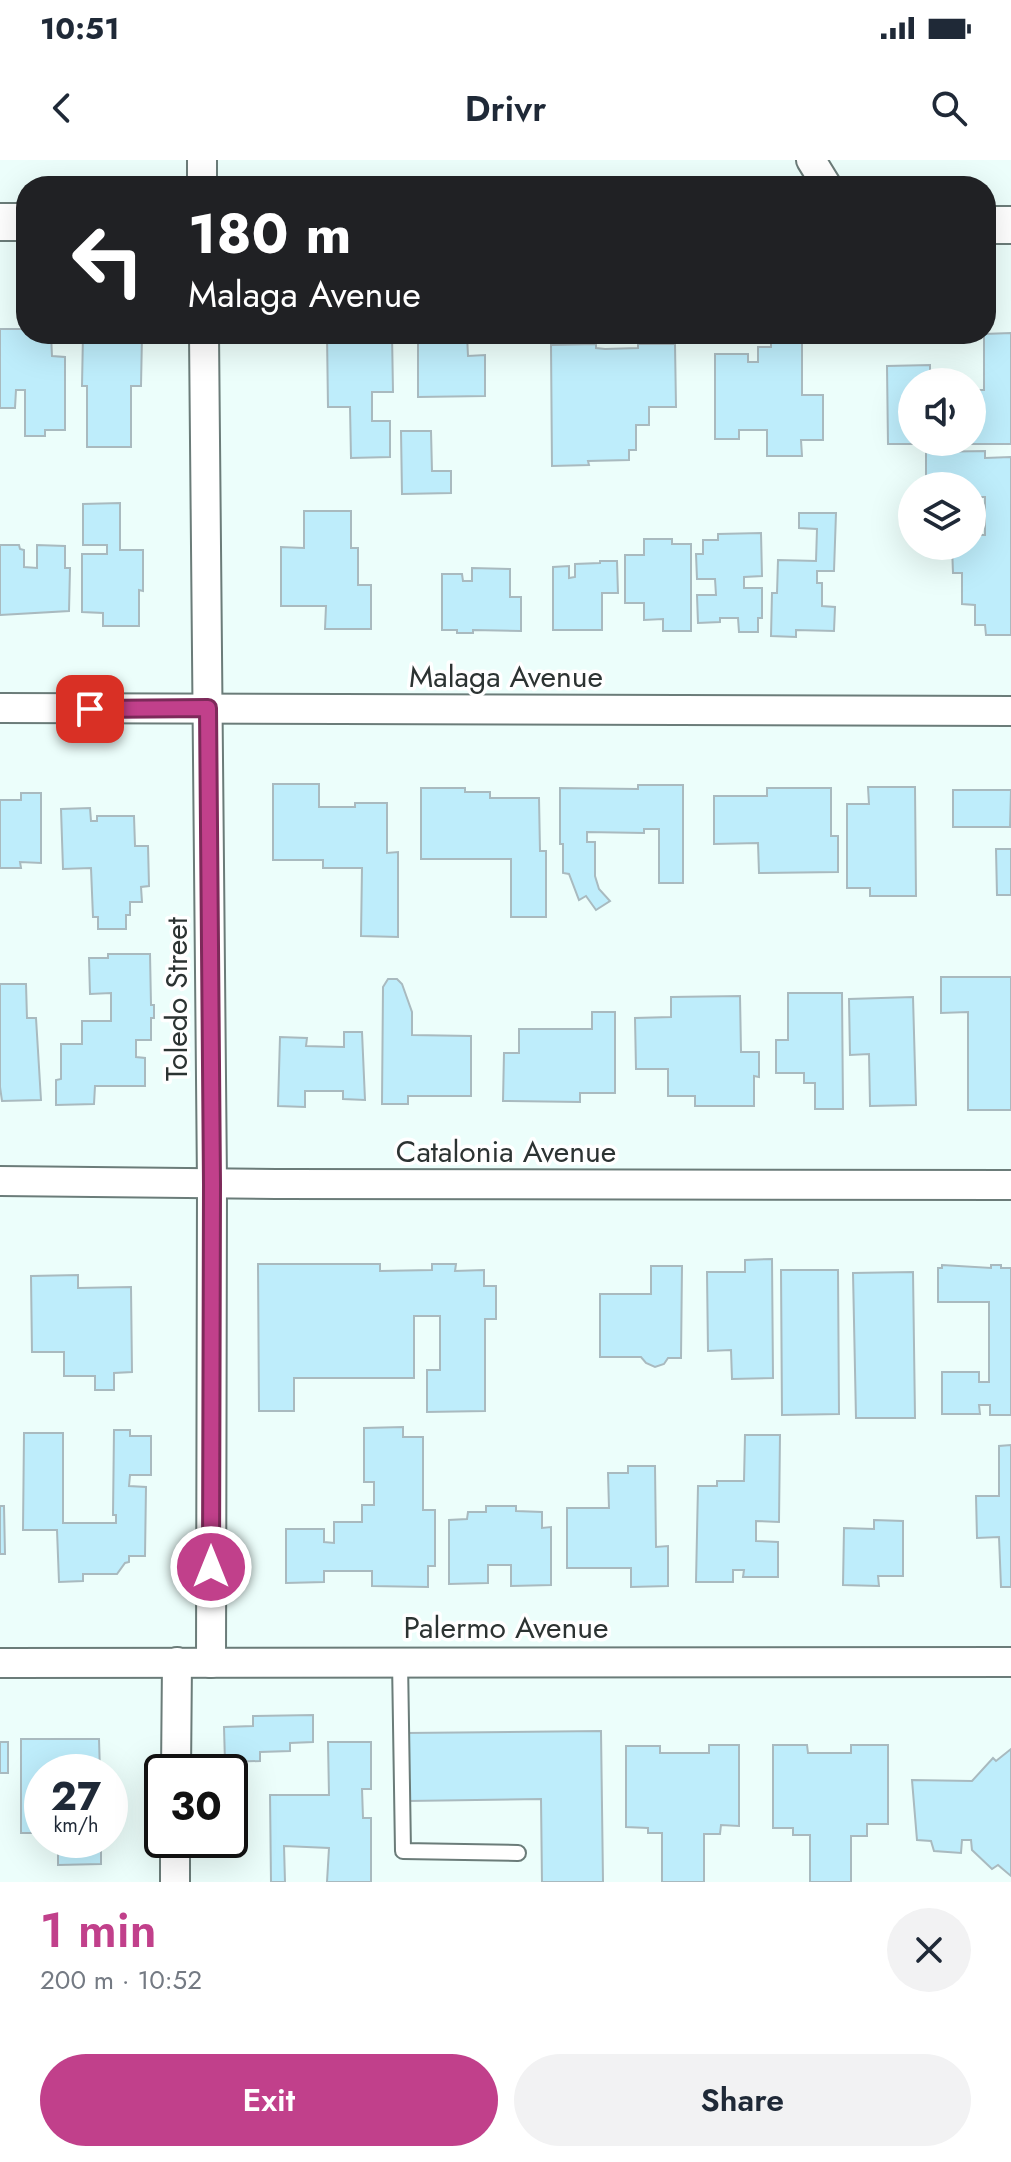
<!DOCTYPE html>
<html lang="en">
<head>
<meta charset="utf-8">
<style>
  :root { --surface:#fff; --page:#f2f2f3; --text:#1f2937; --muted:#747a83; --accent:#c1408b }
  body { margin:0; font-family:Jost,sans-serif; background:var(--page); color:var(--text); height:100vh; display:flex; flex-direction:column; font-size:30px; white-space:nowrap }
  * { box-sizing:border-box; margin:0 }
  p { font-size:26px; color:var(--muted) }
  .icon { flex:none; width:44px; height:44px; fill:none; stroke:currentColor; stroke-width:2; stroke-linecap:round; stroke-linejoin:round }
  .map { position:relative; height:1722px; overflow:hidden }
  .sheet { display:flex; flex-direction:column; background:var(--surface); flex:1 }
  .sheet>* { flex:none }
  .banner { position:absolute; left:16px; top:16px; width:980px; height:168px; border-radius:32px; box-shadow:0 8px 32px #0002; background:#202124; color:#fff; overflow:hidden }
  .fabs { position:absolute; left:898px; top:208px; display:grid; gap:16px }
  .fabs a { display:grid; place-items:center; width:88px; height:88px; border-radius:50%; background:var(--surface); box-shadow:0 8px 32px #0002; font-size:40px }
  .speed { position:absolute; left:24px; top:1594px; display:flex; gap:16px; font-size:40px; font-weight:700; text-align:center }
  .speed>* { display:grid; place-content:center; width:104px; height:104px; border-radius:50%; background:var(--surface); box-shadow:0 8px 32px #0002; line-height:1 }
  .speed small { font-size:20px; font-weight:400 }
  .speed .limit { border:4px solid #111; border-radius:12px; background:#fff; color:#111 }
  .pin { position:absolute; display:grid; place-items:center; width:68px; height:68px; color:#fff; margin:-34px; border-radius:16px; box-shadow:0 4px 12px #0006 }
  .me { position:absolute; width:88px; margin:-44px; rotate:0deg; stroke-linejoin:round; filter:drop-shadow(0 0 6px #0008) }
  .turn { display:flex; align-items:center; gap:28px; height:168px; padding:0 40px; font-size:36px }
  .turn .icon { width:104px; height:104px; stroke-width:2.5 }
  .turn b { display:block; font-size:56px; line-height:68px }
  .round { display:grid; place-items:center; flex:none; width:84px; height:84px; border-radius:42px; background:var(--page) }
  .overview { display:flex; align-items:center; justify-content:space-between; height:136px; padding:0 40px }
  h1 { font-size:48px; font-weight:600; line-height:60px; color:var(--accent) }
  .action { display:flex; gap:16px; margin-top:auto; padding:16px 40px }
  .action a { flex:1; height:92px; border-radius:48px; background:var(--accent); color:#fff; font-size:32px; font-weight:600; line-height:92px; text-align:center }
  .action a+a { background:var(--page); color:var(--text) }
  .status { display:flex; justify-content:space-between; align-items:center; height:56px; padding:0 40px; background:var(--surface); direction:ltr }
  .status svg { height:22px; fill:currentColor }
  header { display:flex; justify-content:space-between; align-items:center; height:104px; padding:0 40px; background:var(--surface); font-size:36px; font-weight:600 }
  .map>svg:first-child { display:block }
  .building { fill:#beedfb; stroke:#a9babf; stroke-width:2 }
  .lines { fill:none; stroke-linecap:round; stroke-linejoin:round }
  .service-casing { stroke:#6b7c79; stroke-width:18 }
  .minor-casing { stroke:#6b7c79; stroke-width:32 }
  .tertiary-casing { stroke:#6b7c79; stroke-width:40 }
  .service { stroke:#fff; stroke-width:14 }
  .minor { stroke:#fff; stroke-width:28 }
  .tertiary { stroke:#fff; stroke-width:36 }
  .route-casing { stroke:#7d2a5a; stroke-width:20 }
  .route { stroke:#c1408b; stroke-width:14 }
  .labels { text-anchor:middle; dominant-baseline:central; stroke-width:7; stroke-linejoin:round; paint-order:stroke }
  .street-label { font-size:30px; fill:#2c3332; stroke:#fff }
</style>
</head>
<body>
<div class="status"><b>10:51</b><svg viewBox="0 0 49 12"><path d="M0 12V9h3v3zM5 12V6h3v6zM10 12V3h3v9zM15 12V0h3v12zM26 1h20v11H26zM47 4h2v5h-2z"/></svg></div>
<header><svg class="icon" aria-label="back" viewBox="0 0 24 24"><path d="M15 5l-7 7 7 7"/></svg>Drivr<svg class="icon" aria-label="search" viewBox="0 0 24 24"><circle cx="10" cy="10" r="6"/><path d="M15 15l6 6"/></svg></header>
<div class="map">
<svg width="1011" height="1722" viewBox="0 0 1011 1722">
  <rect width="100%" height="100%" fill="#ecfefb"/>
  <g class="building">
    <path d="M0 169H26V174H51L52 196 65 197V270H45V276H25V230H16L15 248H0Z"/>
    <path d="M1011 173V284H888L887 206 930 205V222H912V282H972V230H984V174Z"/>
    <path d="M83 174 142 176 141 226H131V287H87V226H82Z"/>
    <path d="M327 174H392L393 232H372V261H390V297L351 298 350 247H328Z"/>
    <path d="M418 174H467L468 196 485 195V236L418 237Z"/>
    <path d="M771 182H802V235H823V280H801L802 296H767V270H739V279H715V194H748V202H758V187H771Z"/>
    <path d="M596 184V188L605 189 638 188V184H675L676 247H649V265H636V290H629V300L588 301 589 305 552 306 551 185Z"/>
    <path d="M401 271H431L432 311H451V333L402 334Z"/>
    <path d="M985 291V298L1011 297V475H986L985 465H975V445L962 444V413H953L952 386H972V375H985V337H972V326H926V292Z"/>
    <path d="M120 343V390H143V431L139 430V466H103V453L82 452V394H107V385H83V344Z"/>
    <path d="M304 351H351V388H358V425H371V469H325L326 446H281V387L304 388Z"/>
    <path d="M799 353H836L834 411H817V423H822V446L835 447 834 471 796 470V477L771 476 772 433H777L778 400 816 401 817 369 799 368Z"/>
    <path d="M761 373 762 416 744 417V428H762V458H758V472H739L738 458H720V462L698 463 697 435H716L715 419H697L696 394H703V380H718V374Z"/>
    <path d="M644 379H672V384H691V471H663V459L644 460V443H625V395H644Z"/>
    <path d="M0 385H19L20 389 24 390V407L37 408V385L65 386V408H70L69 451 0 455Z"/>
    <path d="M600 401H617L618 433H602V470H553V407L569 406V418L575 417V404L600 403Z"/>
    <path d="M472 408 510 409V437H521V471L473 470V473H457V470H442V414H462L463 421H472Z"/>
    <path d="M273 624H319V647H355V643H387V693L398 692V777L361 776 362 708H323V700H273Z"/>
    <path d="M638 625H683V723H659V669H644V673L587 672V682H595V716L599 729 610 741 596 750 586 736 579 740 569 714 563 713V684H560V628L638 629Z"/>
    <path d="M868 627H915L916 736H870V728H847V644H869Z"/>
    <path d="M421 628H465V632H490V638H539L540 691H546V757H511V699H421Z"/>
    <path d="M767 628H831V676H838V712L759 713 758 683 714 684V636H767Z"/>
    <path d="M953 630H1011L1010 667H953Z"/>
    <path d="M21 633H41V703L20 702 21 708H0V640H21Z"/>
    <path d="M90 648 91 661H97V656H134L135 686H148L149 726 141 727 142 742H130V755H126V769H98V757H93L91 708 63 709 61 649Z"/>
    <path d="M996 689H1011V735H997Z"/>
    <path d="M108 794H150L151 845H154V858H151V880H136V897L145 898V926H95L94 944 56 945V920L61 919V884H82V861H111V833L90 834 89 798H108Z"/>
    <path d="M941 817H1011V950H968V852L941 853Z"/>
    <path d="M388 819H397L402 824 412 852V875L471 876V936H408V944H382L383 827Z"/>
    <path d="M0 824H26L27 858H36L41 940 2 941 0 927Z"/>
    <path d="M788 833H842L843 949H815V923H804V913H776V880H788Z"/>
    <path d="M740 836 741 892H759V917L754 916V946H695V936H668V909H636L635 858 671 857V837Z"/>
    <path d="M913 837 916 945 870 946 869 894 850 895 849 839Z"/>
    <path d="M592 852H615V933H580V942L503 941 504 893H519V869H592Z"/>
    <path d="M344 872H362L365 940 343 939V931H305V947L278 946 280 877 307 878 306 886 344 887Z"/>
    <path d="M772 1099 773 1218 732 1219 731 1190 708 1191 707 1112H745V1100Z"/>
    <path d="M258 1104H380V1111L432 1110V1104H456L455 1111 484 1110V1126H496V1159H485V1251L427 1252V1210H440V1156H414V1218H294V1251H259Z"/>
    <path d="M942 1105 991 1108V1105H1001V1108H1011V1255H990V1245H979L980 1254H942V1212H979V1222H989V1142H938V1108H942Z"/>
    <path d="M651 1106H682L681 1198H668L664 1204 655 1207 646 1203 641 1197H600V1134H651Z"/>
    <path d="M781 1110H838L839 1254 782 1255Z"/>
    <path d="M913 1112 915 1258H856L853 1113Z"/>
    <path d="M78 1115V1128L131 1127 132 1212 114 1213V1230H95V1216H64V1192H32L31 1116Z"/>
    <path d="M403 1267V1277H423V1350H435V1406H428V1427L372 1426V1411H324V1422L286 1423V1369H324V1382L334 1383V1362H362V1345H374V1322H364V1268Z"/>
    <path d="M114 1270H130V1276H151V1315H130L129 1326 146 1327 145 1396H129V1402L125 1403 117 1414H83V1421L59 1422 57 1370H23L24 1273H63V1363H116V1355H113Z"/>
    <path d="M745 1275H780L779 1362 756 1361V1381L778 1382V1417H743L744 1410H733V1422H696L698 1326H717V1321H744Z"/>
    <path d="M1011 1285V1427H1001L999 1377 977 1378 976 1336H999V1286Z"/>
    <path d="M628 1306H655L656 1387 668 1386V1426L631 1427V1408H567V1348H609L608 1313H628Z"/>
    <path d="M0 1346H4L5 1394H0Z"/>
    <path d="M486 1346H516V1351L542 1352V1368L551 1367V1425L511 1426V1405H488V1423L449 1424V1360L467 1359 468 1352H486Z"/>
    <path d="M874 1360 903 1361V1416H878L879 1426 843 1425 844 1368 874 1369Z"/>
    <path d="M313 1555V1582L290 1583V1591L260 1592V1601L225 1602 224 1567 253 1566V1556Z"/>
    <path d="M601 1571 603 1722H542L541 1639 408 1641 407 1573Z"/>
    <path d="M21 1579H99L100 1612H42V1673H21Z"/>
    <rect x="0" y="1582" width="8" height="31"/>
    <path d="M328 1582H371V1629H362L363 1658H371V1722H327L329 1688 284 1686 285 1722H271L270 1635H329Z"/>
    <path d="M709 1585H739V1666L721 1665 720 1674H704V1722H662V1673H648V1668L626 1667V1586H660V1593H709Z"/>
    <path d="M773 1585H807L808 1593H851V1585H888V1664H867V1676H851V1722H810V1675H793V1668H773Z"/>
    <path d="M1011 1589V1716L998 1705 992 1709 972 1690 971 1680H962L961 1693 934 1691 931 1681 917 1680 912 1620 972 1621 993 1598 996 1601Z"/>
    <path d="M58 1680H101V1704L58 1705Z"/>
  </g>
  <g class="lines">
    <g class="service-casing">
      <path id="service" d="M400 1501 403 1691 518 1693"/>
    </g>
    <g class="minor-casing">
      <g id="minor">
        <path d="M202 0V26"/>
        <path d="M811 0 827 26"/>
        <path d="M204 174 212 1024 211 1503"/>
        <path d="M0 548 1011 551"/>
        <path d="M0 1021 276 1024 1011 1025"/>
        <path d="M0 1503 1011 1502"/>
        <path d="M176 1612 177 1502"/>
        <path d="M175 1722V1680"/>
      </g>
    </g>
    <g class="tertiary-casing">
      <g id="tertiary">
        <path d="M0 62H26"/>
        <path d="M986 65H1011"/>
      </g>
    </g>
    <use href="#service" class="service"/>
    <use href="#minor" class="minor"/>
    <use href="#tertiary" class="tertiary"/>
  </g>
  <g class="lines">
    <g class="route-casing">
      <path id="route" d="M90 549 208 548 212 1024 211 1407"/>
    </g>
    <use href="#route" class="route"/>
  </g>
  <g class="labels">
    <g class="street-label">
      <text x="506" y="516">Malaga Avenue</text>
      <text transform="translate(176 839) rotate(-90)">Toledo Street</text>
      <text x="506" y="991">Catalonia Avenue</text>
      <text x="506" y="1467">Palermo Avenue</text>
    </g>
  </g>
</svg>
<div class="fabs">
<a><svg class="icon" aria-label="sound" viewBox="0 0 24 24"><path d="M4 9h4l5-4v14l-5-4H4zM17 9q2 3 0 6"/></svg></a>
<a><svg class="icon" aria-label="layers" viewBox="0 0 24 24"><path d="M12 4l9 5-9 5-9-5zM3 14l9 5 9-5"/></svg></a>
</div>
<div class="speed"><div>27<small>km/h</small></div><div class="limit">30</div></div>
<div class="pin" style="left:90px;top:549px;background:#d93025"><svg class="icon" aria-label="arrive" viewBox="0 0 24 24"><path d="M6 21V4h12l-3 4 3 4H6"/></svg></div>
<svg class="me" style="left:211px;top:1407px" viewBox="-20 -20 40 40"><circle r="17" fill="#c1408b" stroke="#fff" stroke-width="3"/><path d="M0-11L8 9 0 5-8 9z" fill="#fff"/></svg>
<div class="banner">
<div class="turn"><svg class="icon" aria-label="left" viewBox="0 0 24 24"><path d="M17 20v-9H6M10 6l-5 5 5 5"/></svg><div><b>180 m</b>Malaga Avenue</div></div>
</div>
</div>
<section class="sheet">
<div class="overview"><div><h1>1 min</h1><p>200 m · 10:52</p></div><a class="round"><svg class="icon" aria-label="close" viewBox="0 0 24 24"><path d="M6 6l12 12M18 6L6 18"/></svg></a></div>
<div class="action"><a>Exit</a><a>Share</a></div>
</section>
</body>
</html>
